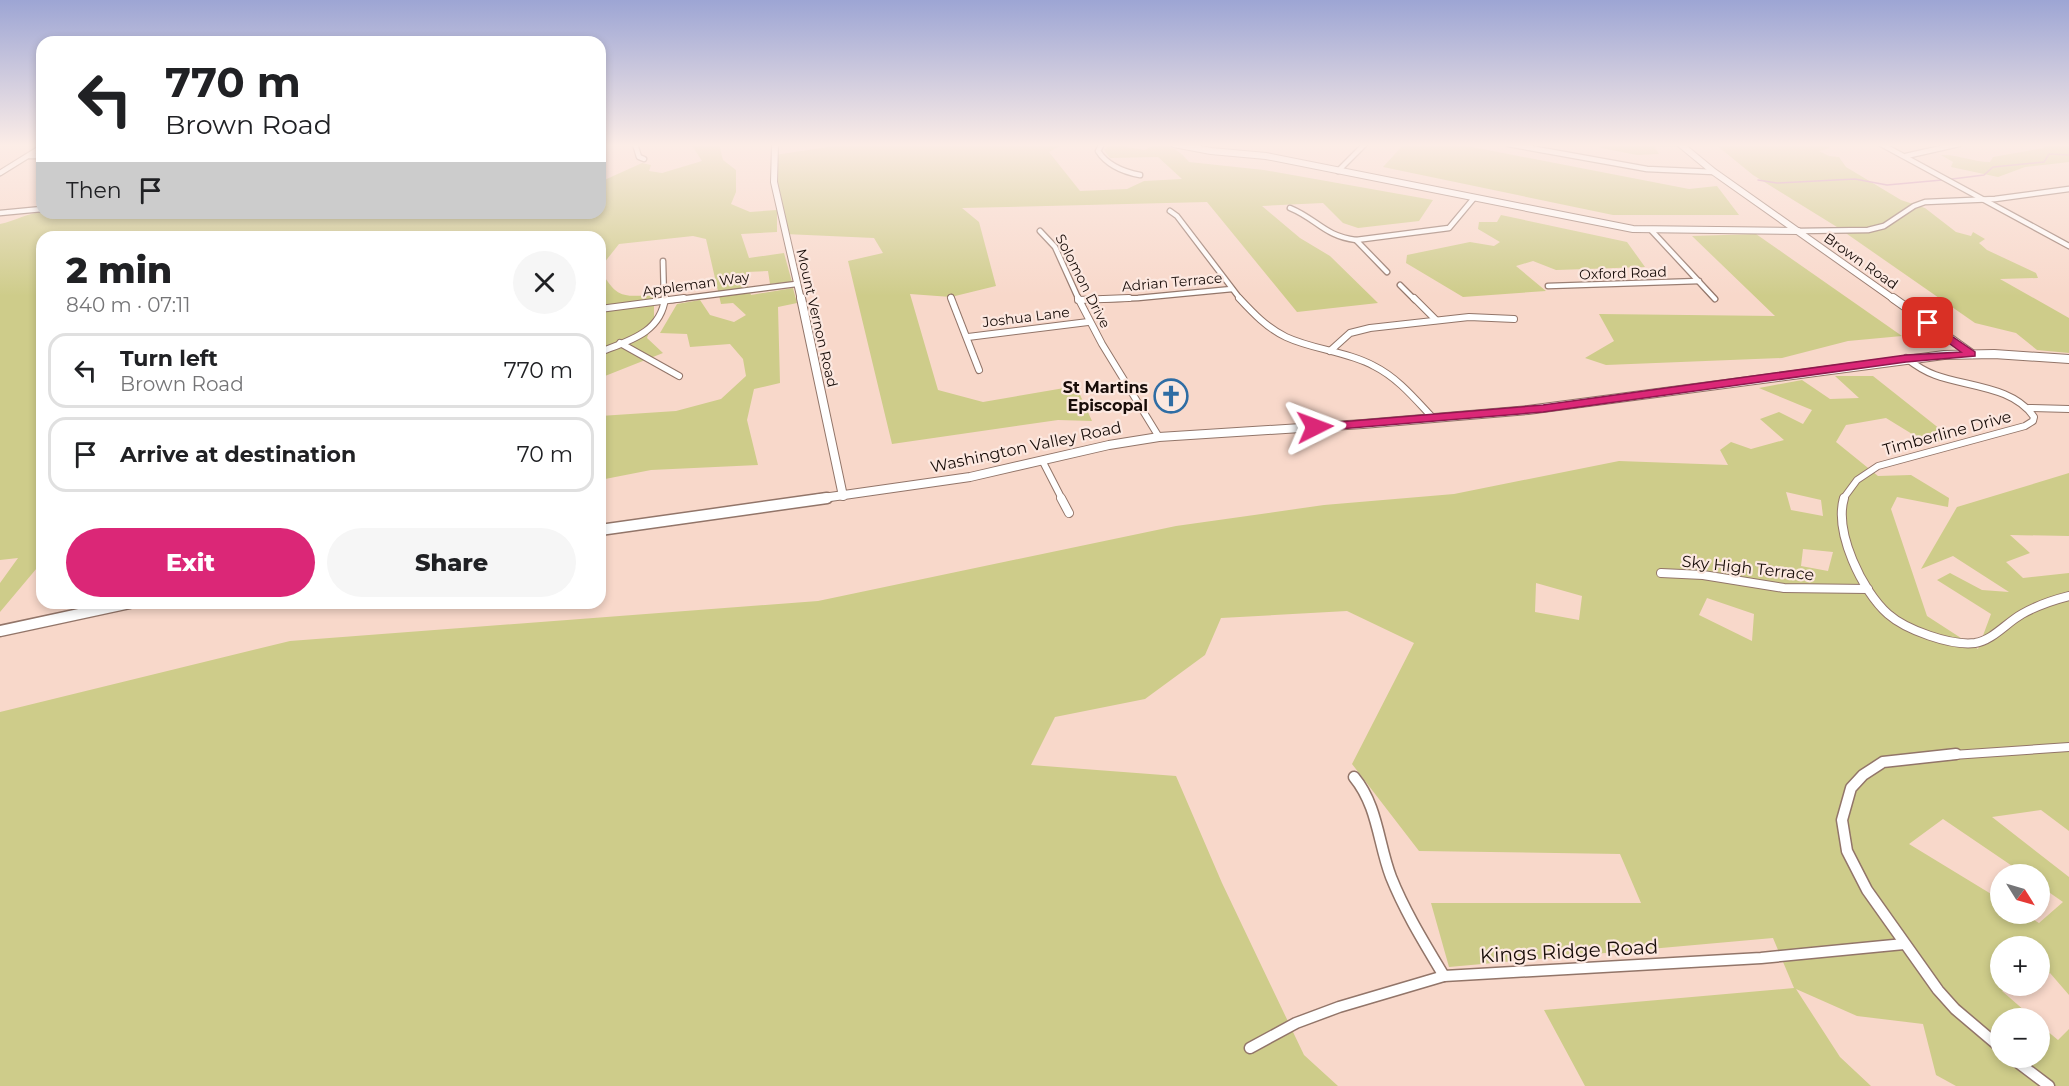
<!DOCTYPE html>
<html lang="en">
<head>
<meta charset="utf-8">
<style>
  :root { --surface:#fff; --page:#f6f6f6; --text:#202124; --muted:#757577; --line:#e0e0e0; --accent:#db2777 }
  body { margin:0; font-family:Montserrat,sans-serif; background:var(--page); color:var(--text); height:100vh; display:flex; flex-direction:column; font-size:22px; white-space:nowrap }
  * { box-sizing:border-box; margin:0 }
  p { font-size:20px; color:var(--muted) }
  .icon { flex:none; width:33px; height:33px; fill:none; stroke:currentColor; stroke-width:2; stroke-linecap:round; stroke-linejoin:round }
  .map { position:relative; flex:1; overflow:hidden }
  .details { position:absolute; left:36px; top:231px; width:570px; height:378px; display:flex; flex-direction:column; background:var(--surface); border-radius:18px; box-shadow:0 3px 9px #0003 }
  .details>* { flex:none }
  .banner { position:absolute; left:36px; top:36px; width:570px; height:183px; border-radius:18px; box-shadow:0 3px 9px #0003; background:#fff; color:var(--text); overflow:hidden }
  .needle { width:39px; rotate:127deg }
  .tools { position:absolute; left:1990px; top:864px; display:grid; gap:12px }
  .tools a { display:grid; place-items:center; width:60px; height:60px; border-radius:50%; background:var(--surface); box-shadow:0 3px 9px #0003; font-size:30px }
  .pin { position:absolute; display:grid; place-items:center; width:51px; height:51px; color:#fff; margin:-26px; border-radius:12px; box-shadow:0 3px 9px #0006 }
  .me { position:absolute; width:66px; margin:-33px; rotate:87deg; stroke-linejoin:round; filter:drop-shadow(0 0 4px #0008) }
  .turn { display:flex; align-items:center; gap:21px; height:126px; padding:0 30px; font-size:27px }
  .turn .icon { width:78px; height:78px; stroke-width:2.5 }
  .turn b { display:block; font-size:42px; line-height:51px }
  .then { display:flex; align-items:center; height:57px; padding:0 30px; background:#0003; gap:12px; font-size:22px }
  .round { display:grid; place-items:center; flex:none; width:63px; height:63px; border-radius:32px; background:var(--page) }
  .head { display:flex; align-items:center; justify-content:space-between; height:102px; padding:0 30px }
  h1 { font-size:36px; font-weight:800; line-height:45px }
  .button { display:flex; gap:12px; margin-top:auto; padding:12px 30px }
  .button a { flex:1; height:69px; border-radius:36px; background:var(--accent); color:#fff; font-size:24px; font-weight:800; line-height:69px; text-align:center }
  .button a+a { background:var(--page); color:var(--text) }
  ul { padding:0; list-style:none }
  li { display:flex; align-items:center; gap:18px; height:75px; margin:0 12px 9px; padding:0 18px; border:3px solid var(--line); border-radius:18px }
  li div { flex:1 }
  li b { display:block; font-size:22px }
  li em { font-style:normal }
  .map>svg:first-child { display:block }
  .green { fill:#cecc8a; fill-rule:evenodd }
  .lines { fill:none; stroke-linecap:round; stroke-linejoin:round }
  .stream { stroke:#cd8fb5; stroke-width:1.5 }
  .minor-far3-casing { stroke:#927569; stroke-width:7 }
  .minor-far2-casing { stroke:#927569; stroke-width:8 }
  .minor-far1-casing { stroke:#927569; stroke-width:10 }
  .minor-casing { stroke:#927569; stroke-width:13 }
  .tertiary-far2-casing { stroke:#927569; stroke-width:8 }
  .tertiary-far1-casing { stroke:#927569; stroke-width:10 }
  .tertiary-casing { stroke:#927569; stroke-width:13 }
  .minor-far3 { stroke:#fff; stroke-width:4.5 }
  .minor-far2 { stroke:#fff; stroke-width:6 }
  .minor-far1 { stroke:#fff; stroke-width:8 }
  .minor { stroke:#fff; stroke-width:10 }
  .tertiary-far2 { stroke:#fff; stroke-width:6 }
  .tertiary-far1 { stroke:#fff; stroke-width:8 }
  .tertiary { stroke:#fff; stroke-width:10 }
  .route { fill:#db2777; stroke:#8e194d; stroke-width:1.5 }
  .labels { text-anchor:middle; dominant-baseline:central; stroke-width:4.5; stroke-linejoin:round; paint-order:stroke }
  .far-street-label { font-size:14px; fill:#180d09; stroke:#fce8e0 }
  .poi-label { font-size:16px; font-weight:bold; fill:#180d09; stroke:#fce8e0; text-anchor:end }
  .street-label { font-size:16px; fill:#180d09; stroke:#fce8e0 }
  .near-street-label { font-size:20px; fill:#180d09; stroke:#fce8e0 }
</style>
</head>
<body>
<div class="map">
<svg width="2069" height="1086" viewBox="0 0 2069 1086">
  <rect width="100%" height="100%" fill="#f8d8ca"/>
  <g class="green">
    <path d="M691 144H719L723 160 736 170V192L731 204 750 212 777 210V232L741 234 749 258 784 253 792 282 770 284 768 271 746 272 747 285 751 295 793 288 797 303 778 307 780 383 754 389 747 420 758 465 651 470 600 480V416L676 411 721 399 746 376 743 359 730 344 690 347 687 334 660 333 677 304 700 300 710 315 734 322 746 315 733 303 721 304 706 239 693 236 619 244 600 268V237H42V562L0 612V583L18 558 0 560V224C15 221 27 213 42 212L600 213V182L642 163 651 165 649 171 662 173 702 161Z"/>
    <path d="M847 144H1064L1049 152 1080 191 1127 189 1144 181 1182 179 1158 157 1110 158 1104 150 1111 144H1130L1126 147 1145 150C1161 138 1178 148 1189 162L1264 170 1433 200 1419 221 1358 228 1343 223 1323 203 1262 206 1300 238 1330 256 1378 303 1297 312 1207 202 962 208 979 222 996 286 951 297 910 294 938 390 983 402 1076 386 1092 421 1058 420 892 444 848 261 883 253 874 238 785 234 774 182 775 155Z"/>
    <path d="M1404 144H1457L1689 189 1717 186 1739 215H1613L1383 167Z"/>
    <path d="M1597 144H1667L1678 147 1654 146 1659 154 1637 155 1601 148Z"/>
    <path d="M1715 144H1824L1830 148 1819 151 1829 156 1839 157 1846 167 1901 200 1925 208 1956 232 1971 236 1973 232 1985 239 1979 243 1987 250 2036 273 2038 278 2000 279 2069 318V353L2037 350 2016 333 1975 323 1837 227 1753 175Z"/>
    <path d="M2044 144H2069V162L2025 167 1998 177 1951 167 1953 162 1941 155C1957 154 1973 162 1990 162L1993 157 2044 148Z"/>
    <path d="M1501 215 1627 242 1645 267 1556 270 1533 261 1516 266 1546 291 1463 297 1406 263 1407 255 1470 242 1494 246 1500 242 1478 229 1479 222H1497Z"/>
    <path d="M1756 234 1902 336 1848 341 1782 358 1606 365 1585 358 1614 341 1599 314 1775 316 1692 236Z"/>
    <path d="M600 269C616 298 622 297 654 295V317L647 338 663 353 600 378Z"/>
    <path d="M1835 376H1873L1950 437 1930 445 1886 418 1846 425 1836 442 1878 476 1911 475 1949 498 1948 507 1897 497 1891 509 1927 616 1978 649 1991 614 1937 580 1950 573 1982 590 2009 592 1953 556 1921 569 1957 507 2069 473V536L2010 535 2030 553 2006 562 2023 578 2069 573V831L2041 810 1992 817 2069 877V995L2050 973 2040 976V946H2001V986H2016L2002 991 2033 1018H2001V1058H2040V1025L2058 1040 2069 1029V1086H1956L1936 1075 1923 1024 1857 1016 1796 989 1840 1057 1871 1086H1585L1544 1010 1794 988 1773 938 1449 967 1431 903H1641L1620 854 1419 851 1352 764 1414 643 1347 611 1221 618 1205 655 1145 699 1055 717 1031 765 1176 776 1222 883 1304 1055 1338 1086H0V712L290 641 818 601 1176 526 1324 505 1454 494 1619 461 1728 465 1720 450 1731 442 1751 449 1784 440 1760 419 1779 412 1803 424 1812 410 1759 388 1802 380 1830 399 1859 398ZM1786 492 1821 500 1823 516 1791 510ZM1803 549 1833 552 1828 571 1801 566ZM1536 583 1582 596 1579 620 1535 612ZM1707 598 1754 614 1752 641 1699 615ZM1943 819 2024 874H2040V886L2063 902 2039 923 2024 914H2001V900L1909 844Z"/>
  </g>
  <g class="lines">
    <g class="stream">
      <path d="M1952 179 1984 175 1993 167 2044 162 2049 154 2069 155"/>
      <path d="M1758 180 1777 183 1855 179 1887 185 1942 180"/>
    </g>
    <g class="minor-far3-casing">
      <g id="minor-far3">
        <path d="M635 144 639 157 644 159"/>
        <path d="M1102 144 1098 151C1107 165 1124 172 1140 175"/>
        <path d="M1508 144 1647 169 1714 172"/>
        <path d="M1881 144 2069 246"/>
        <path d="M29 156H42"/>
        <path d="M1906 156 1959 144"/>
        <path d="M1338 171 1365 144"/>
        <path d="M0 173 42 147"/>
        <path d="M1290 208C1317 219 1324 236 1356 240"/>
        <path d="M1170 211 1177 216 1241 300"/>
        <path d="M0 213 42 209"/>
        <path d="M1651 230 1715 299"/>
        <path d="M1040 231 1055 247 1079 300"/>
        <path d="M1798 231 1868 230 1884 226 1914 206 1925 202 1995 199 2069 189"/>
        <path d="M663 261 664 300"/>
        <path d="M1387 272 1356 240 1449 228 1474 198"/>
        <path d="M1400 285 1415 300"/>
        <path d="M1548 286 1699 281"/>
        <path d="M951 297 952 300"/>
        <path d="M672 300 796 284"/>
        <path d="M1084 300 1138 298 1232 289"/>
      </g>
    </g>
    <g class="minor-far2-casing">
      <g id="minor-far2">
        <path d="M951 298 979 370"/>
        <path d="M1078 298 1102 344 1159 437"/>
        <path d="M1239 298C1253 313 1267 328 1286 337 1314 350 1346 351 1374 366 1398 378 1415 399 1433 418"/>
        <path d="M1414 298 1436 320"/>
        <path d="M1078 300 1129 298"/>
        <path d="M600 309 684 298"/>
        <path d="M968 337 1088 322"/>
        <path d="M620 343 679 376"/>
        <path d="M1330 351 1350 333 1370 328 1469 317 1514 319"/>
        <path d="M600 352C628 341 661 333 665 298"/>
        <path d="M2029 408 2069 409"/>
        <path d="M1043 462 1062 499"/>
        <path d="M1843 499 1857 480 1878 466 2025 426 2033 421 2034 417C2013 386 1967 387 1935 375 1924 371 1915 365 1906 358"/>
      </g>
    </g>
    <g class="minor-far1-casing">
      <g id="minor-far1">
        <path d="M1061 498 1069 513"/>
        <path d="M1844 498C1834 532 1862 591 1888 614 1906 630 1951 646 1975 643 1993 640 2006 623 2022 614 2036 606 2053 600 2069 596"/>
        <path d="M1661 573 1703 575 1784 588 1868 589"/>
        <path d="M1938 756 2069 747"/>
      </g>
    </g>
    <g class="minor-casing">
      <g id="minor">
        <path d="M1956 754 1883 762 1863 775 1851 788 1842 820 1847 851 1867 890 1938 990 1955 1009 2001 1048"/>
        <path d="M1354 777C1378 806 1378 843 1391 877 1405 912 1425 944 1444 976"/>
        <path d="M1250 1048 1296 1023 1339 1007 1444 976 1761 958 1904 944"/>
        <path d="M2012 1058 2049 1086"/>
      </g>
    </g>
    <g class="tertiary-far2-casing">
      <g id="tertiary-far2">
        <path d="M775 144 774 182 801 300"/>
        <path d="M1174 144 1211 151 1266 156 1633 229 1798 231"/>
        <path d="M1680 144 1714 172 1895 300"/>
      </g>
    </g>
    <g class="tertiary-far1-casing">
      <g id="tertiary-far1">
        <path d="M801 298 843 496"/>
        <path d="M1893 298 1972 354"/>
        <path d="M816 499 970 477 1109 445 1159 437 1363 424 1528 410 1944 355 1994 354 2069 359"/>
      </g>
    </g>
    <g class="tertiary-casing">
      <g id="tertiary">
        <path d="M600 530 827 498"/>
        <path d="M0 631 130 603"/>
      </g>
    </g>
    <use href="#minor-far3" class="minor-far3"/>
    <use href="#minor-far2" class="minor-far2"/>
    <use href="#minor-far1" class="minor-far1"/>
    <use href="#minor" class="minor"/>
    <use href="#tertiary-far2" class="tertiary-far2"/>
    <use href="#tertiary-far1" class="tertiary-far1"/>
    <use href="#tertiary" class="tertiary"/>
  </g>
  <linearGradient id="sky" x2="0" y2="1"><stop stop-color="#9da5d4"/><stop offset="0.49" stop-color="#fcede7"/><stop offset="1" stop-color="#fcede7" stop-opacity="0"/></linearGradient>
  <rect width="2069" height="296" fill="url(#sky)"/>
  <path class="route" d="M1928 320 1975 352V356L1906 362 1543 412 1315 431 1309 427 1315 424 1543 405 1906 355 1961 352 1924 325 1922 323Z"/>
  <defs>
    <g id="church-ring" transform="scale(1.725)"><circle r="9.5" fill="#fce8e0" stroke="#2f6da4" stroke-width="1.5"/><path d="M-1.2-6h2.4v3.5h3.3v2.4h-3.3V6h-2.4V-.1h-3.3v-2.4h3.3Z" fill="#2f6da4"/></g>
  </defs>
  <g fill-rule="evenodd">
    <use href="#church-ring" x="1171" y="396"/>
  </g>
  <g class="labels">
    <g class="far-street-label">
      <text transform="translate(1861 261) rotate(35)">Brown Road</text>
      <text transform="translate(1623 273) rotate(-2)">Oxford Road</text>
      <text transform="translate(1083 281) rotate(63)">Solomon Drive</text>
      <text transform="translate(1172 282) rotate(-5)">Adrian Terrace</text>
      <text transform="translate(696 284) rotate(-8)">Appleman Way</text>
      <text transform="translate(1026 317) rotate(-7)">Joshua Lane</text>
      <text transform="translate(817 318) rotate(77)">Mount Vernon Road</text>
    </g>
    <g class="poi-label">
      <text x="1148" y="387">St Martins<tspan x="1148" dy="18">Episcopal</tspan></text>
    </g>
    <g class="street-label">
      <text transform="translate(1947 433) rotate(-15)">Timberline Drive</text>
      <text transform="translate(1026 447) rotate(-12)">Washington Valley Road</text>
      <text transform="translate(1748 568) rotate(6)">Sky High Terrace</text>
    </g>
    <g class="near-street-label">
      <text transform="translate(1569 951) rotate(-3)">Kings Ridge Road</text>
    </g>
  </g>
</svg>
<div class="tools">
<a><svg class="needle" viewBox="-14 -14 28 28"><path d="M0-13l5 13h-10z" fill="#e53935"/><path d="M0 13l5-13h-10z" fill="#757577"/></svg></a>
<a>+</a>
<a>−</a>
</div>
<div class="pin" style="left:1928px;top:323px;background:#d93025"><svg class="icon" aria-label="arrive" viewBox="0 0 24 24"><path d="M6 21V4h12l-3 4 3 4H6"/></svg></div>
<svg class="me" style="left:1315px;top:427px" viewBox="-20 -20 40 40"><path d="M0-17L14 15 0 8-14 15z" fill="#db2777" stroke="#fff" stroke-width="4"/></svg>
<div class="banner">
<div class="turn"><svg class="icon" aria-label="left" viewBox="0 0 24 24"><path d="M17 20v-9H6M10 6l-5 5 5 5"/></svg><div><b>770 m</b>Brown Road</div></div>
<div class="then">Then<svg class="icon" aria-label="arrive" viewBox="0 0 24 24"><path d="M6 21V4h12l-3 4 3 4H6"/></svg></div>
</div>
<section class="details">
<div class="head"><div><h1>2 min</h1><p>840 m · 07:11</p></div><a class="round"><svg class="icon" aria-label="close" viewBox="0 0 24 24"><path d="M6 6l12 12M18 6L6 18"/></svg></a></div>
<ul>
<li><svg class="icon" aria-label="left" viewBox="0 0 24 24"><path d="M17 20v-9H6M10 6l-5 5 5 5"/></svg><div><b>Turn left</b><p>Brown Road</p></div><em>770 m</em></li>
<li><svg class="icon" aria-label="arrive" viewBox="0 0 24 24"><path d="M6 21V4h12l-3 4 3 4H6"/></svg><div><b>Arrive at destination</b></div><em>70 m</em></li>
</ul>
<div class="button"><a>Exit</a><a>Share</a></div>
</section>
</div>
</body>
</html>
